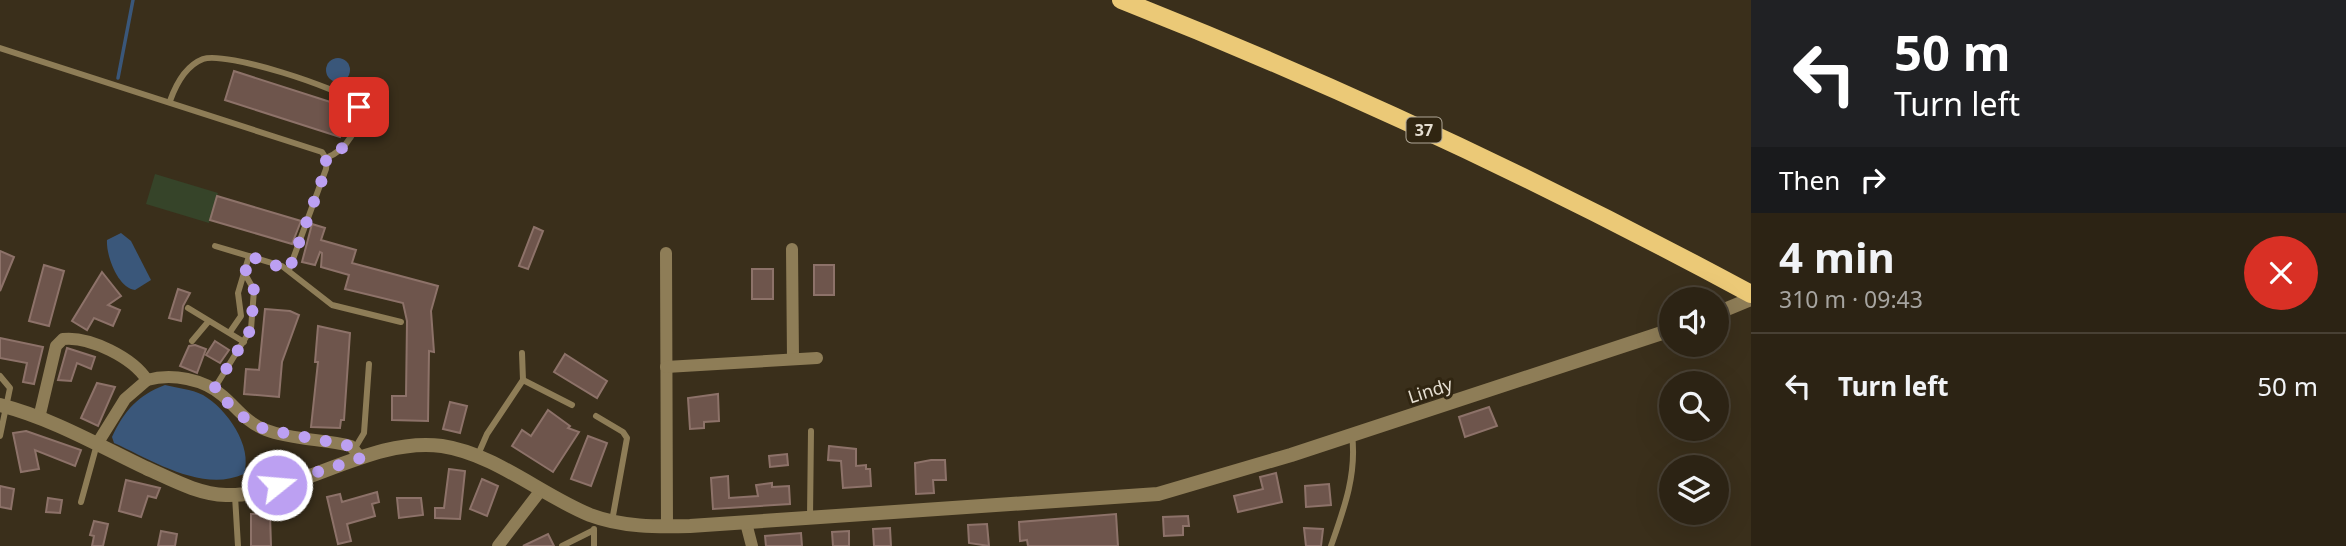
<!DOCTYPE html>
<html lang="en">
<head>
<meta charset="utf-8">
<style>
  :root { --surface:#2c2314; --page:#382f22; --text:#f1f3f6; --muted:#a6a4a0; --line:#484034 }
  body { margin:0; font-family:"Noto Sans",sans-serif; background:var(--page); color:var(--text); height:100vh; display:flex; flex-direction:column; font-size:26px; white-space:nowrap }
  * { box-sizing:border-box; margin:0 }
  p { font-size:23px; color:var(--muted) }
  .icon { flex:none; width:38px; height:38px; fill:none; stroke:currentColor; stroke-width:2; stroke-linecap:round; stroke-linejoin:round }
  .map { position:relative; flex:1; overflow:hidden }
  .drawer { display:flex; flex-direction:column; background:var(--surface); width:595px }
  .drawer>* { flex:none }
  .top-card { background:#202124; color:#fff; overflow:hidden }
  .controls { position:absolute; left:1659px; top:287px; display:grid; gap:14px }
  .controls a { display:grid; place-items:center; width:70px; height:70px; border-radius:50%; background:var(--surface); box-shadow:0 7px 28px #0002,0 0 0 2px var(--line); font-size:35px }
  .pin { position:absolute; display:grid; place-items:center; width:60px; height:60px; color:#fff; margin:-30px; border-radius:14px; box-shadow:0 4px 10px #0006 }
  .me { position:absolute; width:77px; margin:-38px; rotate:73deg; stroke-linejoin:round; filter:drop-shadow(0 0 5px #0008) }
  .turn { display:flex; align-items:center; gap:24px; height:147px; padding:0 28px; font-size:32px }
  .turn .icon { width:91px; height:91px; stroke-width:2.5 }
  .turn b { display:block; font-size:49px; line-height:60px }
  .then { display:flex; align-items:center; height:66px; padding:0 28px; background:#0003; gap:14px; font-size:26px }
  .round { display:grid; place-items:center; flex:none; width:74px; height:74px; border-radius:37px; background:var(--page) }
  .head { display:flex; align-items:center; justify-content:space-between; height:119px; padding:0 28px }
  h1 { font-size:42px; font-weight:700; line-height:52px }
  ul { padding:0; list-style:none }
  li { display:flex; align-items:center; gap:21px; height:105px; padding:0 28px; border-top:2px solid var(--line) }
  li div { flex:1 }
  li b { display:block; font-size:26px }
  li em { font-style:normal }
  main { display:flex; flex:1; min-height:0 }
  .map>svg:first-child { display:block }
  .green { fill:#364429 }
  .water { fill:#3a577a }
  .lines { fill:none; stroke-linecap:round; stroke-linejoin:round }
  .stream { stroke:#3a577a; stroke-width:3.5 }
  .building { fill:#6e554c; stroke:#8d7269; stroke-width:2 }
  .service { stroke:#8e7d57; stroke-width:6 }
  .minor { stroke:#8e7d57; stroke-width:12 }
  .tertiary { stroke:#8e7d57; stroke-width:14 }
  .primary { stroke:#ebc977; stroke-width:18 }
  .route { stroke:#bca0f2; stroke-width:12; stroke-dasharray:0 21.6 }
  .labels { text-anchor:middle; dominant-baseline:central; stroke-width:6; stroke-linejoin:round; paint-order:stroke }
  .shield { fill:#302511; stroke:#aea697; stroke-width:2 }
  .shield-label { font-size:16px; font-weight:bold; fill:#e4ddd0 }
  .street-label { font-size:18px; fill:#e4ddd0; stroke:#302511 }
</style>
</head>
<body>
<main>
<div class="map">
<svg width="1751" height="546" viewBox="0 0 1751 546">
  <rect width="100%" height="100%" fill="#3a2f1b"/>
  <path class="green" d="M155 174 218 193 209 223 146 204Z"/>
  <g class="water">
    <circle cx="338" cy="70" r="12"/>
    <path d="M121 233 131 241 151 280 135 290C118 288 106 256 107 240Z"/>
    <path d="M165 385C177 388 191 389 203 395 227 409 253 446 244 474 202 493 152 460 114 443L112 437C124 411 138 395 165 385Z"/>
  </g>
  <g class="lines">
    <path class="stream" d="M118 78 133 0"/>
  </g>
  <g class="building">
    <path d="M234 71 349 108 340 137 225 100Z"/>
    <path d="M217 196 301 221 292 244 210 220Z"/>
    <path d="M312 224 325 228 321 240 356 250 352 263 438 286 431 311 434 352 429 351 428 421 392 420V396H406L407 321 403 303 345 289 349 275 321 267 322 253 320 252 315 265 302 262Z"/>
    <path d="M534 227 543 231 528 269 519 266Z"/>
    <path d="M0 251 14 257 0 291Z"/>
    <path d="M44 265 64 271 49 326 29 321Z"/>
    <rect x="814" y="265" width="20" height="30"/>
    <rect x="752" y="269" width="21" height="30"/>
    <path d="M102 272 121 296 108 305 120 310 113 326 94 318 87 330 72 321Z"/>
    <path d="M178 289 190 293 183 306 181 321 169 318Z"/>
    <path d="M265 309 290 311 299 315 282 362 279 397 244 394 246 369 259 370Z"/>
    <path d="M318 326 350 333 344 420H341L340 428 311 427 318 362H315Z"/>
    <path d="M0 338 43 347 34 384 23 382 27 363 0 358Z"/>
    <path d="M215 341 229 350 220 363 206 355Z"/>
    <path d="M195 345 206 349 197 373 180 366 189 346Z"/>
    <path d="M67 348 95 357 91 369 77 363 71 381 58 380Z"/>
    <path d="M565 354 607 381 597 398 554 372Z"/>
    <path d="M97 383 115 387 98 426 81 418Z"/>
    <path d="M718 394 719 421 704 422V428L690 429 688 398Z"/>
    <path d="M450 402 467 406 460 433 443 429Z"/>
    <path d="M1489 407 1497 426 1465 437 1459 417Z"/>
    <path d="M548 410 570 426 568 428 579 432 553 472 512 446 522 430 531 436Z"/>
    <path d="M26 431 81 450 75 466 35 450 39 469 21 472 13 433Z"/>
    <path d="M588 436 607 443 591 486 571 479Z"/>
    <path d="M829 446 856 449V466L866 465V469H870L871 486 843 488 841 461 828 460Z"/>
    <path d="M787 454 788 465 770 467 769 456Z"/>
    <path d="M931 460H945L946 480H933L934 493 916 494 915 463Z"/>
    <path d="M449 469 465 471 460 519 435 518V508H444Z"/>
    <path d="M1276 473 1282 502 1238 512 1234 496 1263 489 1260 477Z"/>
    <path d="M728 476 729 498 758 496 756 485 772 483V487L789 486 790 504 713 509 711 478Z"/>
    <path d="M482 479 498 486 487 516 470 509Z"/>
    <path d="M126 480 160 488 156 498 148 496 141 517 119 511Z"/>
    <path d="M1329 484 1331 505 1306 507 1305 486Z"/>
    <path d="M0 486 14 489 11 509 0 507Z"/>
    <path d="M377 492 379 502 372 504 375 516 347 524 351 541 338 544 327 497 340 494 342 502Z"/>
    <path d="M48 498 62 500 60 513 46 512Z"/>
    <path d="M397 498H421L423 515 399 518Z"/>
    <path d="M251 514H270L271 546H251Z"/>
    <path d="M1116 514 1118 546H1028L1027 540 1020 541 1019 522Z"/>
    <path d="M1188 516 1189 526H1183V535L1164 536 1163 517Z"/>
    <path d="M94 521 108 524 103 546H92L94 536 90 535Z"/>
    <path d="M987 524 989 546 969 543 968 525Z"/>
    <path d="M890 528 891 546H874L873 529Z"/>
    <path d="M1304 528 1323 529 1321 546H1306Z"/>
    <path d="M161 531 177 534 175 546H158Z"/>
    <path d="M849 531V546H833L832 532Z"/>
    <path d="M801 533 802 546H766L765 536Z"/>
    <path d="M548 534 554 546H523Z"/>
  </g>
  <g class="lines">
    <g class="service">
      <path d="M0 48 322 152 327 160 326 169 289 270"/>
      <path d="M170 101C176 84 185 66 203 59 226 51 340 88 358 104 361 127 347 150 326 158"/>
      <path d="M215 246 282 266 332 305 401 322"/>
      <path d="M188 308 244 342"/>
      <path d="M230 332 241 316 238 293 249 256"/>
      <path d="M192 341 208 322"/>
      <path d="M0 376 10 388 0 436"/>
      <path d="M523 380 572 405"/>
      <path d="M214 389 251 329 254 290 245 274"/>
      <path d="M596 416 623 432 627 438 612 521"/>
      <path d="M355 448 364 433 369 364"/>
      <path d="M477 457 487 434 523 380 522 353"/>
      <path d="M235 496 238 546"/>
      <path d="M81 502 97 444"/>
      <path d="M810 517 811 431"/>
      <path d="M562 546 594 530"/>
      <path d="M594 546V529"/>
      <path d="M1331 546C1344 509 1357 474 1352 435"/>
    </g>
    <g class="minor">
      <path d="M792 249 793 359"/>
      <path d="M666 253 667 527"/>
      <path d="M666 367 817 358"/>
      <path d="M39 418 56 346 63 339C90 336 133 358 147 380 172 373 204 379 223 396 238 409 247 423 266 430 292 440 323 439 351 446L361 458"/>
      <path d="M97 444 125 399 147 380"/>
      <path d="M746 523 752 546"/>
      <path d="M498 546 541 490"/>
    </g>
    <g class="tertiary">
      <path d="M1717 313 1751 299"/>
      <path d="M0 405C51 418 98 445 146 468 171 479 197 494 226 495 295 497 370 436 442 446 495 454 541 495 590 515 622 527 656 527 690 526L1158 494 1291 455 1671 330"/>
    </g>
    <path class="primary" d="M1121 0C1337 85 1547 184 1751 294"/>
  </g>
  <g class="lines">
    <path class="route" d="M277 485 361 458 351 446 264 429 240 415 214 389 251 329 254 290 245 274 249 256 289 270 326 169V158C349 149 356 130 359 107"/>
  </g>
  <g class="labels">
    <rect class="shield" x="1406.5" y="117.5" width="35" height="25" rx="5"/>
    <g class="shield-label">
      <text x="1424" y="130">37</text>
    </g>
    <g class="street-label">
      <text transform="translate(1430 390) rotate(-18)">Lindy</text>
    </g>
  </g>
</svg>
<div class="controls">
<a><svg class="icon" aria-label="sound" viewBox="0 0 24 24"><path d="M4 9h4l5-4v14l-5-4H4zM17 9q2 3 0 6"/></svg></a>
<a><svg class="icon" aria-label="search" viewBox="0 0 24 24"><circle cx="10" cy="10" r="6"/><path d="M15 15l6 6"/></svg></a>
<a><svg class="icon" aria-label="layers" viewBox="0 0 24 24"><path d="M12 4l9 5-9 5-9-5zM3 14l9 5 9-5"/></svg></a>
</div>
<div class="pin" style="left:359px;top:107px;background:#d93025"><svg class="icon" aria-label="arrive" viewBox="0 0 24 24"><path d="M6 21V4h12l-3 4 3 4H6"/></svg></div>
<svg class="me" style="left:277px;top:485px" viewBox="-20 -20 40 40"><circle r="17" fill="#bca0f2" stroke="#fff" stroke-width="3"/><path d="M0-11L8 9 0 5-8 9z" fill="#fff"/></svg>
</div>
<section class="drawer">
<div class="top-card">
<div class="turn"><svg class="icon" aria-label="left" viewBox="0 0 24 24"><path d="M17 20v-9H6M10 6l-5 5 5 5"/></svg><div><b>50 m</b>Turn left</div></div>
<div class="then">Then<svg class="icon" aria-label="right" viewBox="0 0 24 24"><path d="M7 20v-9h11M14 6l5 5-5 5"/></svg></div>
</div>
<div class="head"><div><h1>4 min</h1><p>310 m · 09:43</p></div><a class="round" style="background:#d93025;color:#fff"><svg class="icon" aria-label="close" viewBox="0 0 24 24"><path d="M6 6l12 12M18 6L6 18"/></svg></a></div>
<ul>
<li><svg class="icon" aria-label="left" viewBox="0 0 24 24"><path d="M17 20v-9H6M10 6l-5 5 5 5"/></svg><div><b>Turn left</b></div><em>50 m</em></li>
</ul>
</section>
</main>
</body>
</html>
